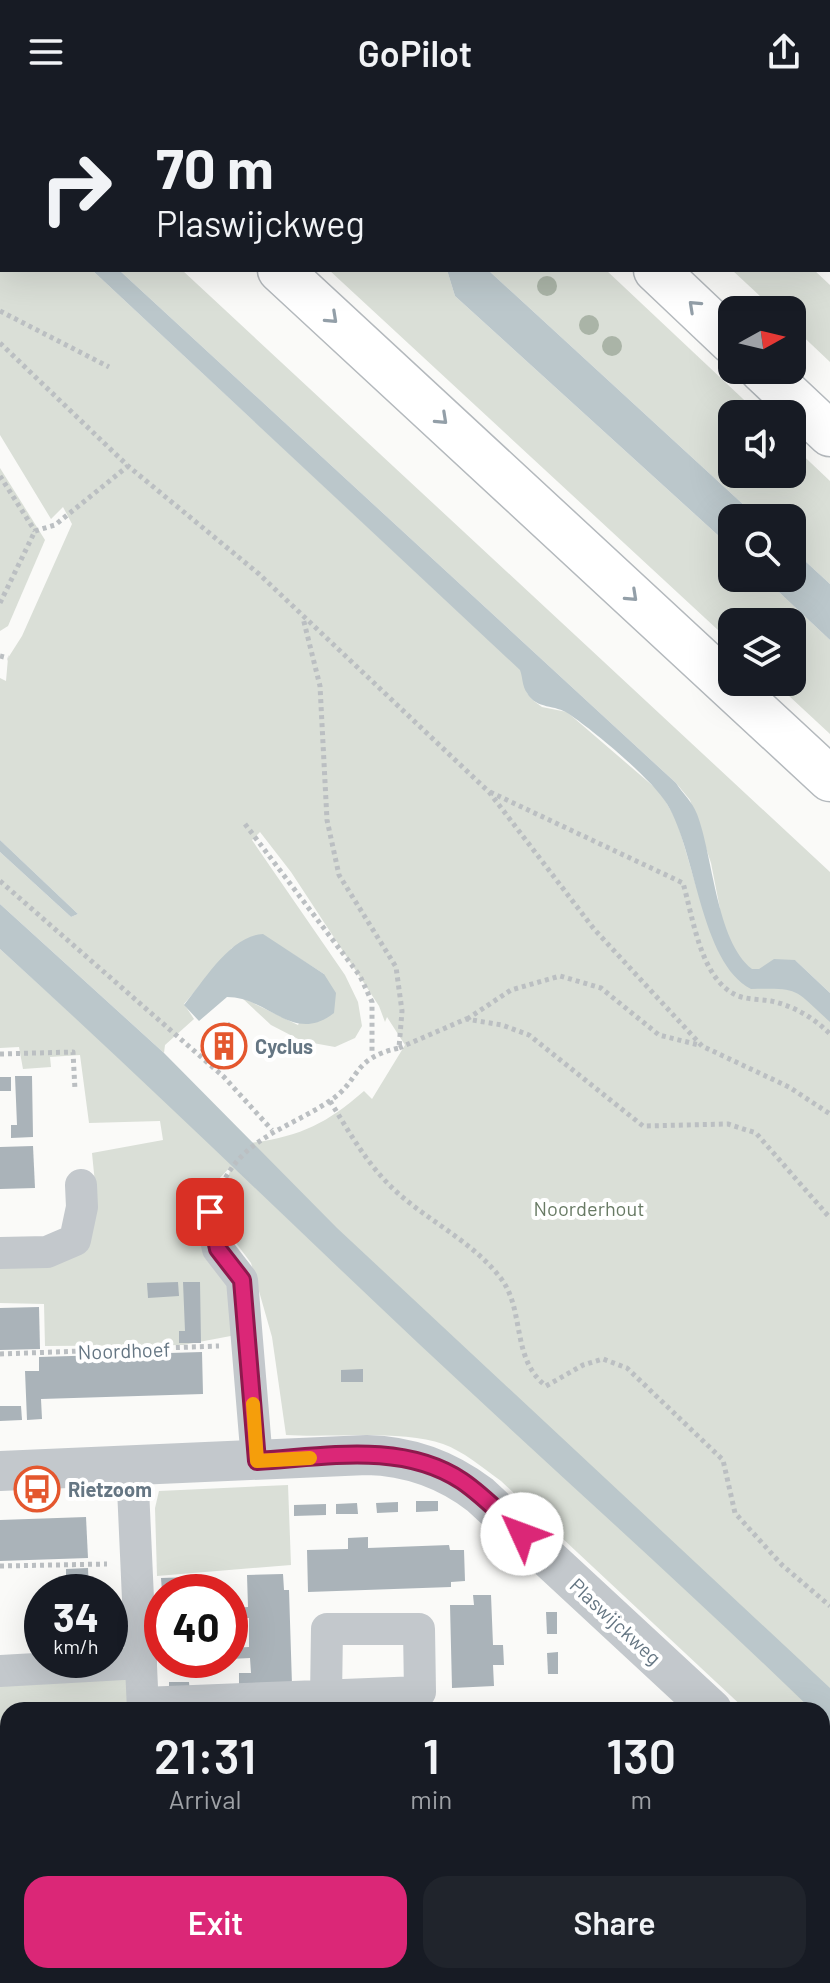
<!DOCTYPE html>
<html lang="en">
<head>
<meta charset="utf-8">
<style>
  :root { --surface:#171b24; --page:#20242c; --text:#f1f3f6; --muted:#9ea1a6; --accent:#db2777 }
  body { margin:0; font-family:Barlow,sans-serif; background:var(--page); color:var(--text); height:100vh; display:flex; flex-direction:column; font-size:30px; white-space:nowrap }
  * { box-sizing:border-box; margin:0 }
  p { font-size:26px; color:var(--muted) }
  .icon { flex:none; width:44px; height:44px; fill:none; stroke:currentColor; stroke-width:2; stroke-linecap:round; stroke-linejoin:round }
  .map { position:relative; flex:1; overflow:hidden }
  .sheet { position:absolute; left:0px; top:1598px; width:830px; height:282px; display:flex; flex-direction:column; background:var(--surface); border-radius:24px 24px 0 0; box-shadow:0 8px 32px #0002 }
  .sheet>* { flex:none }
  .guide { position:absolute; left:0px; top:0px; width:830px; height:168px; box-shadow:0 8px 32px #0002; background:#171b24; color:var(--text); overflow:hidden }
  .needle { width:52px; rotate:82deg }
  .fabs { position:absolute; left:718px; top:192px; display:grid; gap:16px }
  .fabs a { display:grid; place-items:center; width:88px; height:88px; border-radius:16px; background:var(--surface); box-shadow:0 8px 32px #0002; font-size:40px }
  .speed { position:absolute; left:24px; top:1470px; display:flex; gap:16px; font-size:40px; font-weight:700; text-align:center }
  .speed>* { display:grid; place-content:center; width:104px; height:104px; border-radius:50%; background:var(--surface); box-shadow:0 8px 32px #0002; line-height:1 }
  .speed small { font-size:20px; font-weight:400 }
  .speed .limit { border:12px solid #d22; background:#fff; color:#111 }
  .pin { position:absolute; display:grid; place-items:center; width:68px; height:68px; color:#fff; margin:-34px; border-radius:16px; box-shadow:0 4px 12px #0006 }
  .me { position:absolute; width:88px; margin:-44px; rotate:313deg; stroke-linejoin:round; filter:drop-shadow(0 0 6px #0008) }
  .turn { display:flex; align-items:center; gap:28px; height:168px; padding:0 24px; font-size:36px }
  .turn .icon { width:104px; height:104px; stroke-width:2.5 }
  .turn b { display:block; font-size:56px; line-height:68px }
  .eta { display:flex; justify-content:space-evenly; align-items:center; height:136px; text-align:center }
  .eta b { font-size:48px; font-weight:600; line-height:56px }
  .action { display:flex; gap:16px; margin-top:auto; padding:16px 24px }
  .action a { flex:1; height:92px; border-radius:24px; background:var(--accent); color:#fff; font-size:32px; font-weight:600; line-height:92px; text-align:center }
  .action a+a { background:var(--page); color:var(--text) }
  header { display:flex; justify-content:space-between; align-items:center; height:104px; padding:0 24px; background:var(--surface); font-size:36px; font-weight:600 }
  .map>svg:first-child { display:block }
  .green { fill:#dadfd7 }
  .water { fill:#bbc7cb }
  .building { fill:#aab3b9 }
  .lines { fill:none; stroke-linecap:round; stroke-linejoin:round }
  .motorway-casing { stroke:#b4b9bd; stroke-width:47 }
  .path { stroke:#bbbfc2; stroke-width:5; stroke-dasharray:4 4; stroke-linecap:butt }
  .minor { stroke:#c3c8cc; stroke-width:32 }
  .tertiary { stroke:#c3c8cc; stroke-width:40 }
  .motorway { stroke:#fff; stroke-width:44 }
  .tree { fill:#aab4a7 }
  .oneway { stroke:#939fa8 }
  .route-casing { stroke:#8e194d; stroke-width:20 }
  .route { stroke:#db2777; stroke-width:14 }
  .slow { stroke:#f59e0b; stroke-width:14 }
  .labels { text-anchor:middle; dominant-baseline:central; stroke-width:8; stroke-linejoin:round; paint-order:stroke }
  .poi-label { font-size:20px; font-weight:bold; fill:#657683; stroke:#fff; text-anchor:start }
  .park-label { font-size:20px; fill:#687a64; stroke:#fff }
  .street-label { font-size:20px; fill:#657683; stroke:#fff }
</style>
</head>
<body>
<header><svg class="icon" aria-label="menu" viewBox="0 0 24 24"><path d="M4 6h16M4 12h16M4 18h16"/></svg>GoPilot<svg class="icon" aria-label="share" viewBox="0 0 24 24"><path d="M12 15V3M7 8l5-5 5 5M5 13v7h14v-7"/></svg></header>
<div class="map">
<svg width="830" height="1879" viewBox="0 0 830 1879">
  <rect width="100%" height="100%" fill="#fafaf8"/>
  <g class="green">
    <path d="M148 0H276L278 2H150Z"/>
    <path d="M309 0H431L433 2H311Z"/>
    <path d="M761 0H830V95L828 2Z"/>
    <path d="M0 79 2 166H92L521 566 527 589 534 597 542 603 567 608 660 688 677 717 696 782 720 805 711 759 690 696 676 679 119 166H182L830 768V889L795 856 830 913V1685L822 1678V1606H746L501 1377C483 1364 463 1347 443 1340 404 1326 330 1334 286 1331L272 1233 251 1159 227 1127 221 1104 231 1062 205 1090 202 1117 229 1186 236 1231 183 1241 45 1242 44 1200 0 1199V1162L80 1150C103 1122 95 1083 92 1049L163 1036 160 1017 89 1019 80 951 50 953 51 963 23 965 19 943 0 944V845L143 975 307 1133 312 1100 251 1039C301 1032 326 1020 364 987L372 995 405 941 387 913 385 918 379 902 291 768 260 728 252 736 345 871 358 898 362 922 355 934 335 943 302 937 271 921 241 893 298 921 324 870 263 831 232 844 184 900 194 915 165 941 164 949 0 800V748L71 813 78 810 0 736V574L6 577 8 554 22 532 72 420 63 403 51 415 0 331Z"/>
    <path d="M329 166H447L455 192 732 444V474H764L830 536V630L774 578H792V518H732V539Z"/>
    <path d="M488 166H606L759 310H732V370H792V341L830 377V480L792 445V414H758Z"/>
    <path d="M732 166H814L830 181V258L792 222V206H775Z"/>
    <path d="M0 364 45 436 8 522 0 527Z"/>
    <path d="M288 1381 291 1461 157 1472 155 1404 159 1387Z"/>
    <path d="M129 1573 132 1606H8V1849L0 1850V1580Z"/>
    <path d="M822 1739 830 1746V1879H770L762 1872H822Z"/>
  </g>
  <g class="water">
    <path d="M92 166H119L676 679C683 690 692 697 697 710 713 751 716 837 752 865H759L774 855 795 856 830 889V918C793 884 800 884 751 885 700 858 697 749 667 700 652 675 594 627 569 610 555 600 537 606 527 589 522 582 523 574 520 566Z"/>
    <path d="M447 166H488L758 414H732V444L455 192Z"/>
    <path d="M792 445 830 480V536L764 474H792Z"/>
    <path d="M0 736 78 810 71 813 0 748Z"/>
    <path d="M0 800 164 949 337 1124 830 1584V1623L822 1616V1606H812C683 1481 549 1362 418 1239 279 1108 142 974 0 845Z"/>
    <path d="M263 830 324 870 336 889 334 909C293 941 269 893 227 893L199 917 184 901C204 877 230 832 263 830Z"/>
  </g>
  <g class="building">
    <path d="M229 918 247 937 218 965 200 946Z"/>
    <path d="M15 972H32L33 1033 11 1034V1021H17Z"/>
    <rect x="0" y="973" width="11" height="14"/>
    <path d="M33 1042 35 1084 0 1085V1043Z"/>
    <path d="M178 1178 179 1192 148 1194 147 1179Z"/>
    <path d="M183 1178H200L201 1239H179V1227H185Z"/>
    <path d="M39 1203 40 1245 0 1246V1204Z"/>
    <path d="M202 1248 203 1290 41 1295 42 1315 27 1316 25 1267H39V1253Z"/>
    <path d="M363 1265V1278H341V1266Z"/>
    <path d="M0 1302H21L22 1316 0 1317Z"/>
    <path d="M416 1397H438V1407L416 1408Z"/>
    <path d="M398 1398V1408L377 1409 376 1399Z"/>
    <path d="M357 1399 358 1410H336V1400Z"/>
    <path d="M326 1400V1411L294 1412V1401Z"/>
    <path d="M86 1413 88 1454 0 1457V1416Z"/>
    <path d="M368 1433V1444L449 1441 450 1446H464L465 1477 451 1478V1483L308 1488 307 1446 348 1445V1434Z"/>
    <path d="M88 1464 89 1488H73V1477H66V1465Z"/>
    <path d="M283 1470 284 1486H289L292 1581 239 1583V1569H251L250 1554 230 1555V1544L249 1543V1514L230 1515V1504L248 1503 247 1471Z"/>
    <path d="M192 1473V1488H162L161 1474Z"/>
    <path d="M473 1491H491L493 1541H503L504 1561H493L494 1582 452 1584 450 1501H474Z"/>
    <path d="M546 1508H557V1530H547Z"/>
    <path d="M28 1512H42V1526L28 1527Z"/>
    <path d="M558 1548V1570H548L547 1549Z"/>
    <path d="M169 1578H189L190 1590H169Z"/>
    <rect x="214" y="1872" width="97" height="7"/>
    <path d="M361 1872H705L706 1879H361Z"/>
  </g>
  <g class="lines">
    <g class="motorway-casing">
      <g id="motorway">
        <path d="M100 0 102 2"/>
        <path d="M481 0 483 2"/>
        <path d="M280 166 830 675"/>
        <path d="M656 166 732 238"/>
        <path d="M762 266 830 330"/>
      </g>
    </g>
    <g class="path">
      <path d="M685 0 687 2"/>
      <path d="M828 137 830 139"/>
      <path d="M0 207 109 263"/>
      <path d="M0 239 128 362 259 470 489 688 594 825 702 942 789 983 830 1010"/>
      <path d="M0 372 35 427"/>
      <path d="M0 499 35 427 55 421 128 362"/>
      <path d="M0 552 8 554"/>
      <path d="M490 688 683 779C693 813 700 872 734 890 745 896 759 895 771 897 794 902 814 914 830 930"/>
      <path d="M245 720 360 872 372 898V950"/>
      <path d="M0 777 224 973 272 1026"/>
      <path d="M467 915 511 886 560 872 601 884 659 931 699 941"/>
      <path d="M399 944 466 915 502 921 529 931 643 1022 728 1020 756 1029 830 1114"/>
      <path d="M0 950 73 948 75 986"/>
      <path d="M330 997C351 1031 369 1064 400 1091 431 1118 473 1139 499 1172 526 1204 510 1254 546 1282L583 1261 603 1255 627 1264 723 1356 735 1409 782 1461 830 1502"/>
      <path d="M222 1081C243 1034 289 1024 328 998 362 977 349 955 399 944L402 907 396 863 339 771 327 716 320 582 303 514"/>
      <path d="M0 1250 219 1242"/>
      <path d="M0 1462 107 1460"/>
      <path d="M443 1602 476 1606"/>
      <path d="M745 1872 752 1879"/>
    </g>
    <g class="minor">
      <path d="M210 1108 218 1145 242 1176 257 1357"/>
      <path d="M0 1149 47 1148 75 1136 82 1103 81 1081"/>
      <path d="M132 1362 143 1606"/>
      <path d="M0 1567 141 1559"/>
      <path d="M143 1599 420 1588 419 1525H327L326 1593"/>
      <path d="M328 1872V1879"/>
    </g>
    <g class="tertiary">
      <path d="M0 1367 367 1351C410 1352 446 1365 480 1391L712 1606"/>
      <path d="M822 1709 830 1716"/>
    </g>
    <use href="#motorway" class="motorway"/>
  </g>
  <g class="tree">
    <circle cx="547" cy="182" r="10"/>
    <circle cx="589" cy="221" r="10"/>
    <circle cx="612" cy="242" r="10"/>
  </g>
  <defs><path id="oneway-chevron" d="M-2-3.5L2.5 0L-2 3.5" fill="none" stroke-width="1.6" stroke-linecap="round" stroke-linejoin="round" transform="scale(2)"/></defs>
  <g class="oneway">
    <use href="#oneway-chevron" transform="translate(694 202) rotate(-137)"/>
    <use href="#oneway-chevron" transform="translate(332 214) rotate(43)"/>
    <use href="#oneway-chevron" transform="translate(442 315) rotate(43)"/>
    <use href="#oneway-chevron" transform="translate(632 492) rotate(43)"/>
  </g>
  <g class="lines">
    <g class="route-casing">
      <path id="route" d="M210 1108 218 1145 242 1176 257 1357C324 1353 402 1337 462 1377 484 1392 503 1412 522 1430"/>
    </g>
    <use href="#route" class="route"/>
    <path class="slow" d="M253 1300 257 1357 310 1354"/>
  </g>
  <defs>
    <g id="building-ring" transform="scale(2.3)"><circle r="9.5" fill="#fff" stroke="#e4572e" stroke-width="1.5"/><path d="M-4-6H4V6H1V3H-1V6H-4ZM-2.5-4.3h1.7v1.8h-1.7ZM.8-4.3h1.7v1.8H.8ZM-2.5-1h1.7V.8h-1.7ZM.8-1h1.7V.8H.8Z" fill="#e4572e"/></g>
    <g id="bus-ring" transform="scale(2.3)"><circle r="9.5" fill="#fff" stroke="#e4572e" stroke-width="1.5"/><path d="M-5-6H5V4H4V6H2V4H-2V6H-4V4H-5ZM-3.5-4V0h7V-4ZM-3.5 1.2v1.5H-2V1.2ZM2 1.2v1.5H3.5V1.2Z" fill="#e4572e"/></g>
  </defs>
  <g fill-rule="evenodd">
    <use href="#building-ring" x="224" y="942"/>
    <use href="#bus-ring" x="37" y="1385"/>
  </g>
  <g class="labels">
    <g class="poi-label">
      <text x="255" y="942">Cyclus</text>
      <text x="68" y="1385">Rietzoom</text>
    </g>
    <g class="park-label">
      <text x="589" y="1104">Noorderhout</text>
    </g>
    <g class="street-label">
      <text transform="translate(124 1246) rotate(-2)">Noordhoef</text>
      <text transform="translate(616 1517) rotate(43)">Plaswijckweg</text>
    </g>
  </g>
</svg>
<div class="fabs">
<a><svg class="needle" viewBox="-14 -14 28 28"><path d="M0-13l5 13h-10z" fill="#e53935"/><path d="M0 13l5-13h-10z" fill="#9ea1a6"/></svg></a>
<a><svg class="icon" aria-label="sound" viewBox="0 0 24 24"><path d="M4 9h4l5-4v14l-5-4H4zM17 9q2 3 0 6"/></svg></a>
<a><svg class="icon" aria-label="search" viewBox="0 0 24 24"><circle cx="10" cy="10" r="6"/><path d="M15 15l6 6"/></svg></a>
<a><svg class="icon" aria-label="layers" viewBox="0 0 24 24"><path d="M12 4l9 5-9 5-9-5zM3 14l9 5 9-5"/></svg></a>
</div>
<div class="speed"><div>34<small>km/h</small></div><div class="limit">40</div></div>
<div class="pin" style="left:210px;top:1108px;background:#d93025"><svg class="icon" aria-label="arrive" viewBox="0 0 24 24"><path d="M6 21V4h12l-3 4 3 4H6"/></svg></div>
<svg class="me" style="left:522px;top:1430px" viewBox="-20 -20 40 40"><circle r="19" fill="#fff"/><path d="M0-13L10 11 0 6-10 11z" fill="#db2777"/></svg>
<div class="guide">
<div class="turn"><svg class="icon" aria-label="right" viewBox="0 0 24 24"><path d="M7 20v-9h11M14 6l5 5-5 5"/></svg><div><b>70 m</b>Plaswijckweg</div></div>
</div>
<section class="sheet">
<div class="eta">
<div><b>21:31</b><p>Arrival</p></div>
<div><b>1</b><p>min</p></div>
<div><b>130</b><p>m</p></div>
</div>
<div class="action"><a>Exit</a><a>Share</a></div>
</section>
</div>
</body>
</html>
